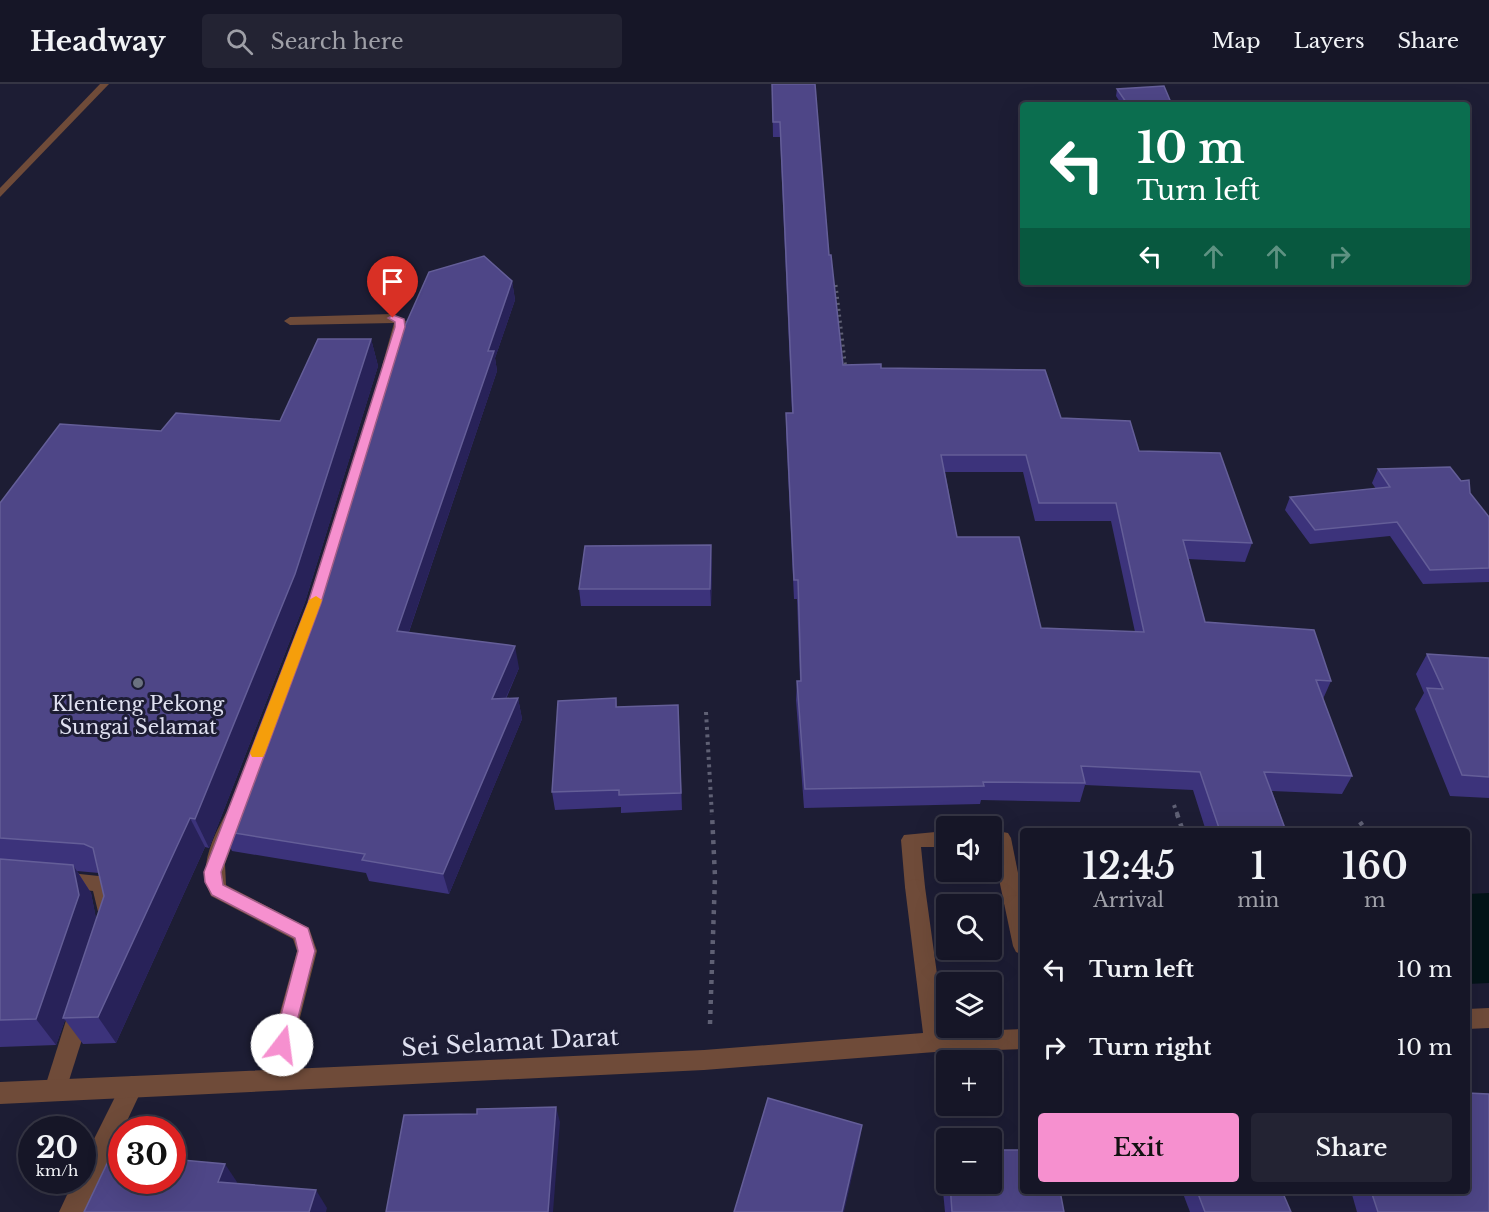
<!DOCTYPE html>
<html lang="en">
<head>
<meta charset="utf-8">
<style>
  :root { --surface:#161627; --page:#232333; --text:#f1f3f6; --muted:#9e9fa7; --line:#353544; --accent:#f690cf }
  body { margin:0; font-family:"Libre Baskerville",serif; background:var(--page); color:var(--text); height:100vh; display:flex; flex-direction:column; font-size:22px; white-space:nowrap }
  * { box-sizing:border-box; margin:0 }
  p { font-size:20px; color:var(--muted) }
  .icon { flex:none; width:33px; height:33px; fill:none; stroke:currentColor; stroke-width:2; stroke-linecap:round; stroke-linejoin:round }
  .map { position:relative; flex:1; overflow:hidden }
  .panel { position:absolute; left:1020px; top:744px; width:450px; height:366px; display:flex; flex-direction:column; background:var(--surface); border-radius:6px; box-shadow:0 6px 24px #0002,0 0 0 2px var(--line) }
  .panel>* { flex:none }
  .guide { position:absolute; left:1020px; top:18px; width:450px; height:183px; border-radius:6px; box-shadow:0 6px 24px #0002,0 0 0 2px var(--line); background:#0b6e4f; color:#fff; overflow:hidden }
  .controls { position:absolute; left:936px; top:732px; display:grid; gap:12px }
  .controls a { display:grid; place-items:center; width:66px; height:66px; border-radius:6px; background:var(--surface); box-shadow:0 6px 24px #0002,0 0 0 2px var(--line); font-size:30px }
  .speed { position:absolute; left:18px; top:1032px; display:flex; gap:12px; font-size:30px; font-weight:700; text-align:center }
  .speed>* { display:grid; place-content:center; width:78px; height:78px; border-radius:50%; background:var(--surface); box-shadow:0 6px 24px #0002,0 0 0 2px var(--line); line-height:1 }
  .speed small { font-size:15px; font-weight:400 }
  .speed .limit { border:9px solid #d22; background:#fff; color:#111 }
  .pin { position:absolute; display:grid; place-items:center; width:51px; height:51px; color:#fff; margin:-62px -26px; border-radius:50% 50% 50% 0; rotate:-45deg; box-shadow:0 0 6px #0007 }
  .pin .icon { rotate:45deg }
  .me { position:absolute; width:66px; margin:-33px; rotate:15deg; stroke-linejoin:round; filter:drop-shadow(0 0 4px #0008) }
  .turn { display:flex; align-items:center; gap:21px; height:126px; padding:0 18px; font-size:27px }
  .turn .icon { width:78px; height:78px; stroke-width:2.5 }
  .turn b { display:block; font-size:42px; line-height:51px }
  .lanes { display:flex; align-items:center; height:57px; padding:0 18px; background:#0003; justify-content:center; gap:30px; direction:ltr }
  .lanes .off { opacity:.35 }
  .eta { display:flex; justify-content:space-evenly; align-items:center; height:102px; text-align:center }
  .eta b { font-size:36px; font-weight:600; line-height:42px }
  .cta { display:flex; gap:12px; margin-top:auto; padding:12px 18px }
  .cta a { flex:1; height:69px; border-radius:6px; background:var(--accent); color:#111; font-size:24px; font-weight:600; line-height:69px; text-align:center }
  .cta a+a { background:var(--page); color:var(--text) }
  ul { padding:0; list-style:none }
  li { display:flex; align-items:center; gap:18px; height:78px; padding:0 18px }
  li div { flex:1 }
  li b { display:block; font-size:22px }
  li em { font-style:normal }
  header { display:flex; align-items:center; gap:36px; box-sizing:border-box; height:84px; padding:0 30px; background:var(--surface); border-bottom:2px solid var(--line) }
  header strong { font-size:28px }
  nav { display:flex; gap:33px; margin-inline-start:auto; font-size:21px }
  .search { width:420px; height:54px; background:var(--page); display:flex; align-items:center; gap:15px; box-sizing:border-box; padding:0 21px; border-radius:6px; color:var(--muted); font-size:22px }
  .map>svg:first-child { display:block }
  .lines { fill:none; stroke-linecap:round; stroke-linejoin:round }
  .river { fill:#031418; fill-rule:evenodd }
  .path-far2 { stroke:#5f6074; stroke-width:3; stroke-dasharray:2 4; stroke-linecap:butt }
  .path-far1 { stroke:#5f6074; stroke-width:4; stroke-dasharray:3 4.5; stroke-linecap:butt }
  .path { stroke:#5f6074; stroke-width:4.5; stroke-dasharray:4 6; stroke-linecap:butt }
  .service { fill:#6f4b39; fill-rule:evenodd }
  .minor { fill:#6f4b39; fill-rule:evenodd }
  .wall { fill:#3c337b; fill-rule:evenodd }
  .shaded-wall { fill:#282259 }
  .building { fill:#4e4687; stroke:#645e98; stroke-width:1.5; fill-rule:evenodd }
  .route { fill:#f690cf; stroke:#a05e87; stroke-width:1.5 }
  .slow { fill:#f59e0b }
  .worship-dot { fill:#6b7280; stroke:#1d1d34; stroke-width:2 }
  .labels { text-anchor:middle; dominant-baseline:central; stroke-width:6; stroke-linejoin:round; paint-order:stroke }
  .poi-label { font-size:20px; fill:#dfe0f0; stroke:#1d1d34 }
  .near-street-label { font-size:24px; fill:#dfe0f0; stroke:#1d1d34 }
</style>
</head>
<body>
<header>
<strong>Headway</strong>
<div class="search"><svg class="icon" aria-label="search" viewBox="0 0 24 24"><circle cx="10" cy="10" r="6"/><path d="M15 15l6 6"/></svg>Search here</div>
<nav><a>Map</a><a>Layers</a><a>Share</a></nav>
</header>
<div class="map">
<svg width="1489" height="1128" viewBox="0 0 1489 1128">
  <rect width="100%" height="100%" fill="#1d1d34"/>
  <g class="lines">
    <path class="river" d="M1489 809V899L1467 900V810Z"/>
    <path class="path-far2" d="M836 201 846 286"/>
    <g class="path-far1">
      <path d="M706 628 712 732"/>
      <path d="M1174 721 1178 732"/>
    </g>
    <g class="path">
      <path d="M1177 730 1183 747"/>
      <path d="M1360 738 1366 747"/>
      <path d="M710 940 715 793 712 730"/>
    </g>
    <g class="service">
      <path d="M100 0H109L0 113V104Z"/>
      <path d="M992 746 1008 749 1011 754 1023 814 1021 825 1014 827 1007 825 1004 819 992 762Z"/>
      <path d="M946 747V763H921L925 803 922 809 915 811 908 809 905 803 901 756 904 751Z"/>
      <path d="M61 788 108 793 118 834 115 840 108 843 101 840 93 807 54 802 51 796 54 790Z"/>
      <path d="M80 917 88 920 91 927 66 1006 63 1014 55 1017 47 1014 44 1006 69 927 72 920Z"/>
      <path d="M132 992 140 995 143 1003 84 1128H59L74 1096H82V1079L124 995Z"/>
    </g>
    <g class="minor">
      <path d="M392 230 406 237 394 282 388 286 382 282 394 239 290 241 284 237 290 233Z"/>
      <path d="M233 727 240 729 242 734 225 780 226 801 309 844 317 867 293 961 290 985 704 966 923 949 905 803 908 797 915 795 922 797 925 803 945 948 1023 945V965L935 968 704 986 0 1020V998L267 986 271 961 297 867 293 855 211 812C197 784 213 754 226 729Z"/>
      <path d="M1014 811 1021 813 1023 817V871L1016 868 1013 862 1004 819 1007 813Z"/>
      <path d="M1489 924V944L1467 945V925Z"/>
    </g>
  </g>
  <g class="wall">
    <path d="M772 0H815L829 171 843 281 881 284 1061 334 1139 367 1252 459 1245 478 1188 475 1205 538 1331 597 1323 615 1352 692 1342 710 1272 707 1286 747H1206L1193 706 1085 701 1080 718 981 716 980 720 804 724 796 616 797 597H800L797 515H794L786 347V329H792L780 53H773ZM945 388H1023L1035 437H1111L1135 548 1041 544 957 453Z"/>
    <path d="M1117 5 1172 21H1122L1116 12Z"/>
    <path d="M512 197 515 216 495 274 497 287 409 548 519 584 506 615 518 614 522 635 449 810 369 797 366 789 232 767 222 747 318 499 396 262Z"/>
    <path d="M371 255 378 282 305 518 209 764 205 763 116 959 83 960 65 936 56 961 0 963V419L161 347 280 337ZM77 787 99 789 104 812 96 835 91 809Z"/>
    <path d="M1378 385 1470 409 1489 433V498L1423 500 1390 452 1310 460 1285 426 1290 413 1376 405 1372 399Z"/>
    <path d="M712 479 711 522H581L579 505Z"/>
    <path d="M1427 570 1489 574V714L1450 712 1415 625 1424 609 1416 590Z"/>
    <path d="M616 614 617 623 679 638 682 726 621 729V723L555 726 552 708Z"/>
    <path d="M946 1065V1100H992L1064 1128H945L941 1086Z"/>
    <path d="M1182 1107H1282L1291 1128H1190Z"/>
    <path d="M1351 1107H1467L1489 1128H1357Z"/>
  </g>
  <g class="shaded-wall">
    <path d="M512 197 515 216 495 274 497 287 402 568 397 547 488 267Z"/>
    <path d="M371 255 378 282 305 518 209 764 195 735Z"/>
    <path d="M711 461 712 479 711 522 710 505Z"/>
    <path d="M515 562 519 584 496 636 492 615Z"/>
    <path d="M518 614 522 635 449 810 443 790Z"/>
    <path d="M190 734 205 763 116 959 98 933Z"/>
    <path d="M73 781 91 809 97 839 63 934 65 936 56 961 36 935Z"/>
    <path d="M556 1023 560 1038 553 1128H548Z"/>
    <path d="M862 1041 859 1062 844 1128H842Z"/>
    <path d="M225 1080 237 1098 230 1116 218 1098Z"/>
    <path d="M316 1106 327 1124 326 1128H309Z"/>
  </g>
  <g class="building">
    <path d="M772 0H815L829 171H831L843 281 881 280V284L1045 286 1061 334 1130 337 1139 367 1220 369 1252 459 1183 456 1205 538 1314 546 1331 597 1316 596 1352 692 1264 688 1286 747H1220L1200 688 1081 682 1085 699 983 698 984 702 805 705 797 597H801L798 496H794L786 329H793L780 38H773ZM941 371H1026L1039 419H1116L1144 548 1041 544 1019 453H957Z"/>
    <path d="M1164 2 1172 21H1128L1117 5Z"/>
    <path d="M484 172 512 197 488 267H494L397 547 515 562 492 615 518 614 443 790 362 776 365 770 222 747 318 499 391 262H396L429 188Z"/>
    <path d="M318 255H371L295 490 195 735 190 734 98 933 63 934 104 812 93 764 84 760 0 754V419L60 340 161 347 176 329 280 337Z"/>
    <path d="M1450 383 1461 397 1469 396 1470 409 1489 433V484L1430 486 1397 438 1315 446 1290 413 1390 403 1378 385Z"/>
    <path d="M711 461 710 505H579L585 462Z"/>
    <path d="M1427 570 1489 574V693L1462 691 1427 604 1443 605Z"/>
    <path d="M616 614V623L678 621 681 709 619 711V706L552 708 558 617Z"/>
    <path d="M0 775 73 781 79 811 36 935 0 936Z"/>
    <path d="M1467 1009 1489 1010V1128H1378L1371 1107H1467Z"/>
    <path d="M768 1014 862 1041 842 1128H734Z"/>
    <path d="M556 1023 548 1128H386L404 1031 477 1030V1025Z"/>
    <path d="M992 1066H1023V1107H1060L1064 1128H952L950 1100H992Z"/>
    <path d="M112 1069 122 1070V1096H172V1075L225 1080 218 1098 316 1106 309 1128H84Z"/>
    <path d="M1197 1107H1282L1291 1128H1205Z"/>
  </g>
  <path class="route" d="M393 231 404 235 405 243 321 519 221 788 223 801 308 844 315 867 291 961 288 967 282 969 276 967 273 961 298 867 295 854 212 811 205 798 204 788 308 519 395 243V238L388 234Z"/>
  <path class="slow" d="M316 512 322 516 265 669 263 673H252L250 669 309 516Z"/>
  <circle class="worship-dot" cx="138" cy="599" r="6"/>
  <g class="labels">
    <g class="poi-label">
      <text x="138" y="620">Klenteng Pekong<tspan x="138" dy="23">Sungai Selamat</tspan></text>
    </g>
    <g class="near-street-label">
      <text transform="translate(510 958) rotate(-3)">Sei Selamat Darat</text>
    </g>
  </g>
</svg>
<div class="controls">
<a><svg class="icon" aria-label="sound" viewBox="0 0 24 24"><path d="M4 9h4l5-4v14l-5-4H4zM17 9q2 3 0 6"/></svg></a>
<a><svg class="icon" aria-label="search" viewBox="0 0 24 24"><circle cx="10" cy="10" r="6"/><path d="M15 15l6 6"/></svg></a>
<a><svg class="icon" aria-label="layers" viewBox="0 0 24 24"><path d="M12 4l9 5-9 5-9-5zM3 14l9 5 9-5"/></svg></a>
<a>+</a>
<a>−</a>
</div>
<div class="speed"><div>20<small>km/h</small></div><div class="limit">30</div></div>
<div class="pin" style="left:393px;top:234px;background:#d93025"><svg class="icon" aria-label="arrive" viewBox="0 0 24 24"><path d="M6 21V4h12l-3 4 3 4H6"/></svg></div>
<svg class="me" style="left:282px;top:961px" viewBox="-20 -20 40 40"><circle r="19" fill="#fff"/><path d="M0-13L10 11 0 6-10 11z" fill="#f690cf"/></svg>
<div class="guide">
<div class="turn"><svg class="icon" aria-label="left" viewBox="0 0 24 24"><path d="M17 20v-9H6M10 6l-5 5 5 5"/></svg><div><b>10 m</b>Turn left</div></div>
<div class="lanes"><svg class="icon" aria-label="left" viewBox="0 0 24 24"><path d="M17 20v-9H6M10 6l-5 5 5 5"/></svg><svg class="icon off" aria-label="ahead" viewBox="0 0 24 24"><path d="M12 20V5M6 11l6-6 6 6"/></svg><svg class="icon off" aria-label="ahead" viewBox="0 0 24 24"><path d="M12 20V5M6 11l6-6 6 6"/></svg><svg class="icon off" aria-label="right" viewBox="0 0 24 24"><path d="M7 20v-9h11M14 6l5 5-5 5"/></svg></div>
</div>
<section class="panel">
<div class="eta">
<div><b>12:45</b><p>Arrival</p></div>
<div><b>1</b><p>min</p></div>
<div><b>160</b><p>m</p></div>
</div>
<ul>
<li><svg class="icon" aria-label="left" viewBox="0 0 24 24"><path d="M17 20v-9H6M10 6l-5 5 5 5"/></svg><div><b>Turn left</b></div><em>10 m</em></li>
<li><svg class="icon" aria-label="right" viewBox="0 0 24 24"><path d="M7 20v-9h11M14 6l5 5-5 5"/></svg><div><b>Turn right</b></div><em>10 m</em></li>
</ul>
<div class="cta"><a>Exit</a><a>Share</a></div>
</section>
</div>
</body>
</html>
